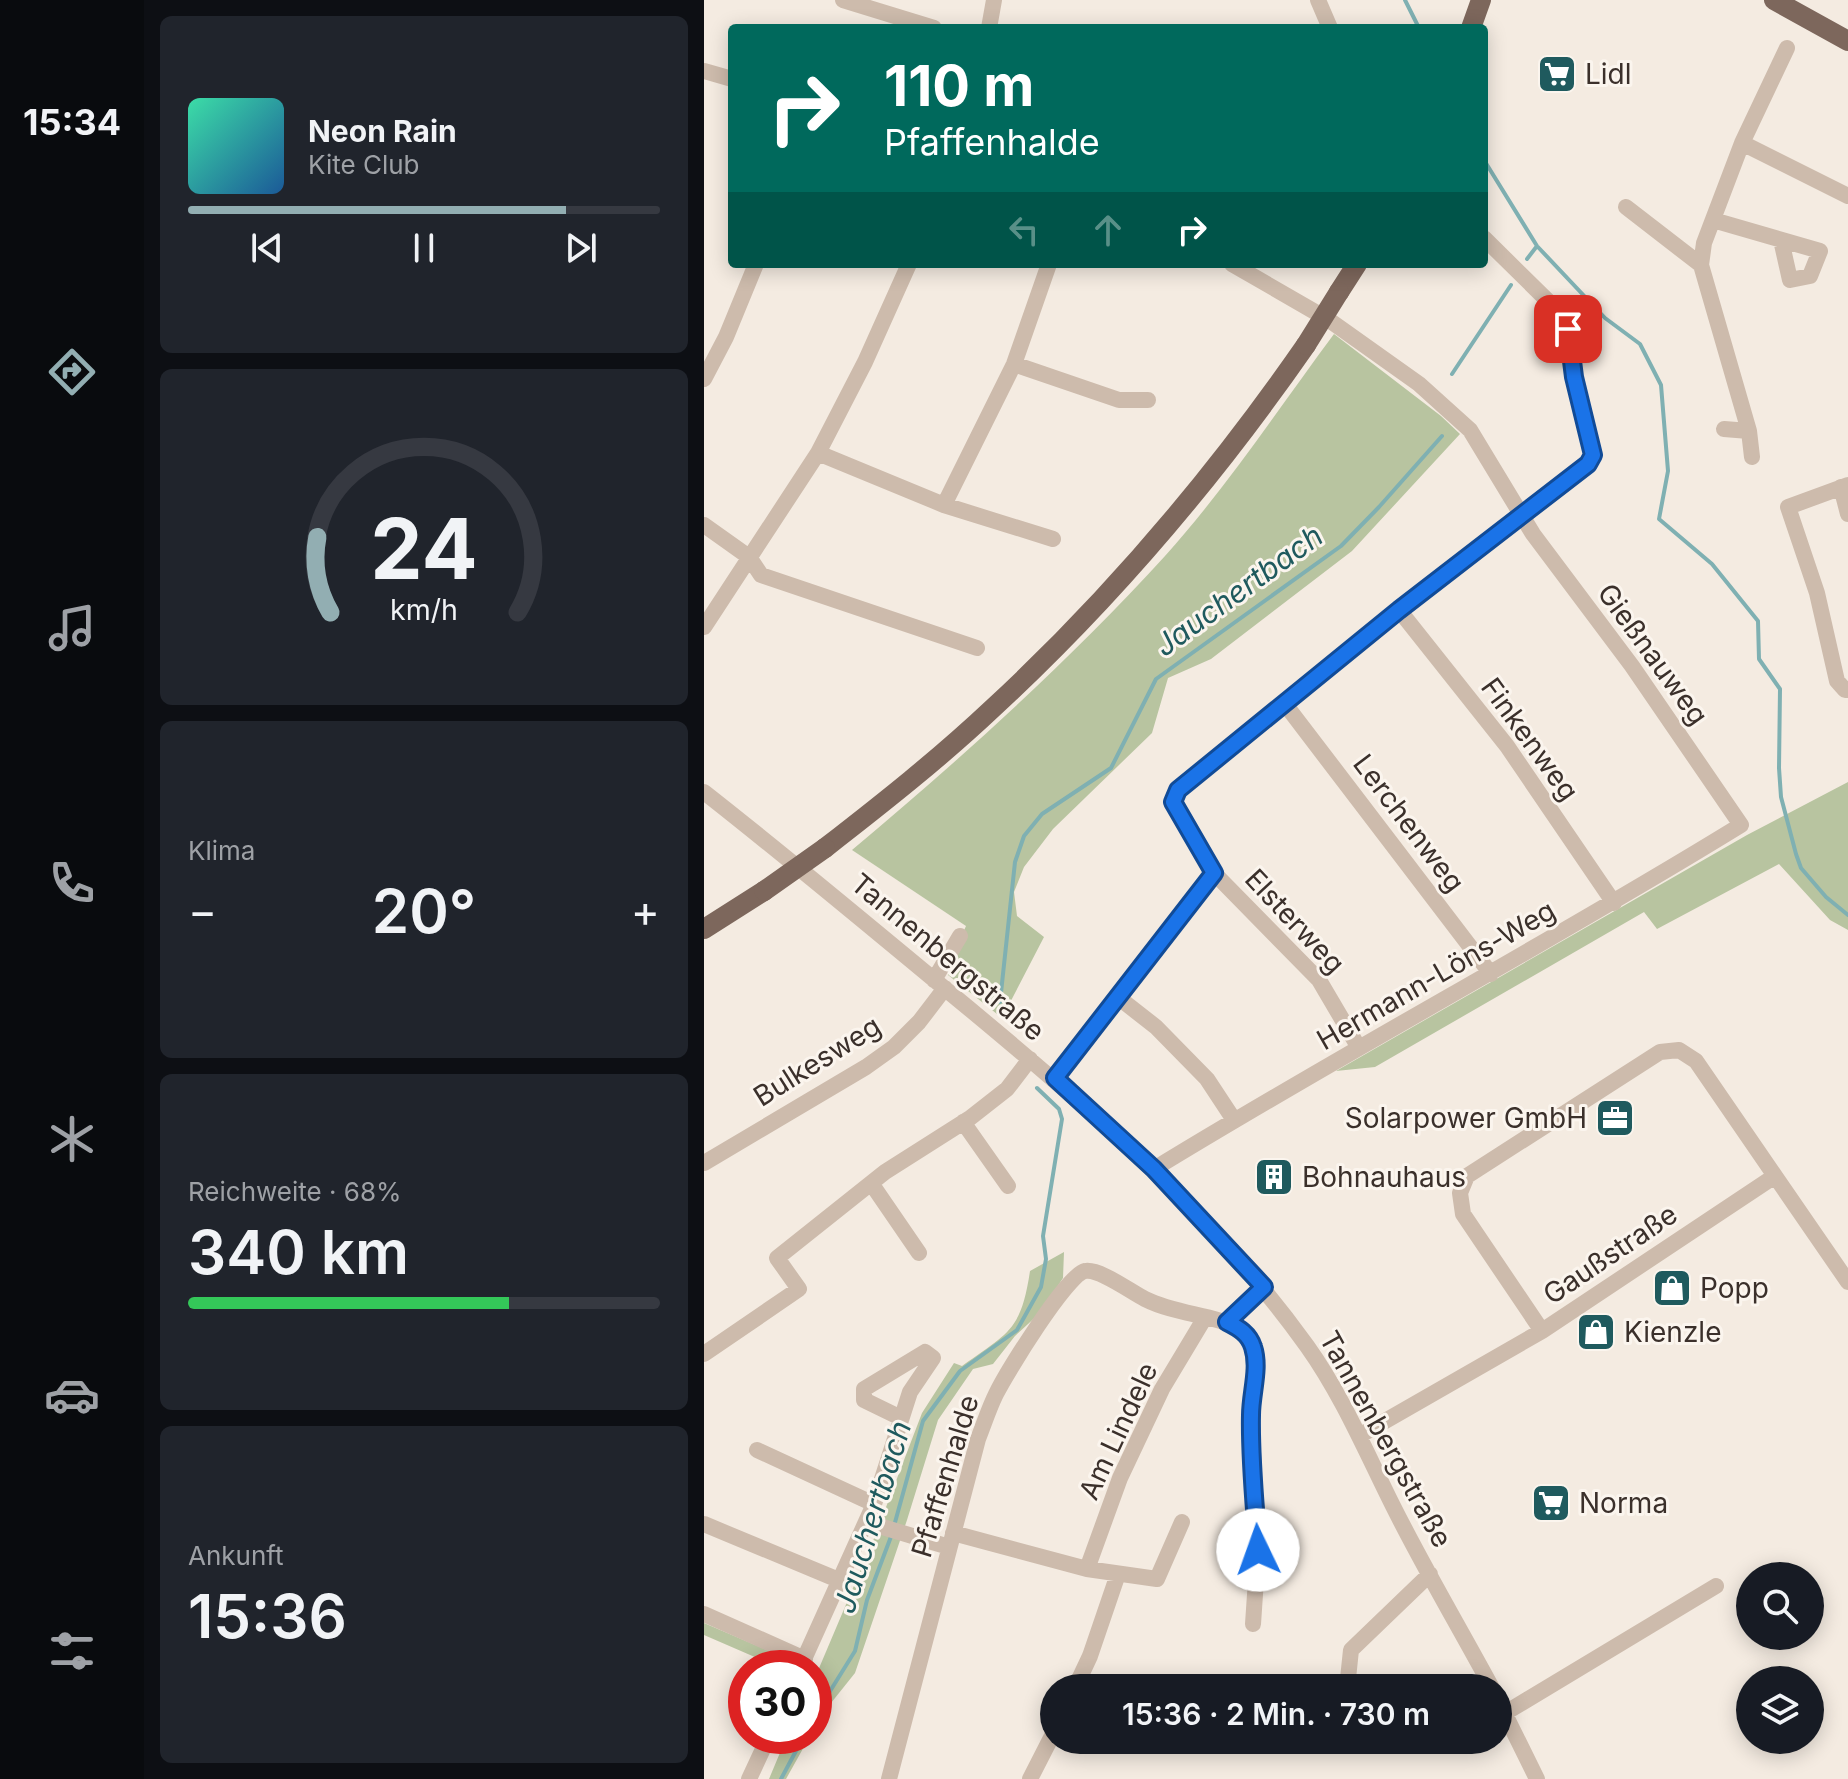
<!DOCTYPE html>
<html lang="de">
<head>
<meta charset="utf-8">
<style>
  body { margin:0; font-family:Inter,sans-serif; background:#20242c; color:#f1f3f6; height:100vh; display:flex; flex-direction:column; font-size:30px; white-space:nowrap }
  * { box-sizing:border-box; margin:0 }
  p { font-size:26px; color:#9ea1a6 }
  .icon { flex:none; width:44px; height:44px; fill:none; stroke:currentColor; stroke-width:2; stroke-linecap:round; stroke-linejoin:round }
  .map { position:relative; flex:1; overflow:hidden }
  .details { display:flex; flex-direction:column; gap:16px; padding:16px; background:#0d0f14; width:560px }
  .details>* { flex:none }
  .guide { position:absolute; left:24px; top:24px; width:760px; height:244px; border-radius:8px; box-shadow:0 4px 20px #0003; background:#00695c; color:#fff; overflow:hidden }
  .tools { position:absolute; left:1032px; top:1562px; display:grid; gap:16px }
  .tools a { display:grid; place-items:center; width:88px; height:88px; border-radius:50%; background:#171b24; box-shadow:0 4px 20px #0003; font-size:40px }
  .speed { position:absolute; left:24px; top:1650px; display:flex; gap:16px; font-size:40px; font-weight:700; text-align:center }
  .speed>* { display:grid; place-content:center; width:104px; height:104px; border-radius:50%; background:#171b24; box-shadow:0 4px 20px #0003; line-height:1 }
  .speed .limit { border:12px solid #d22; background:#fff; color:#111 }
  .pin { position:absolute; display:grid; place-items:center; width:68px; height:68px; color:#fff; margin:-34px; border-radius:16px; box-shadow:0 4px 12px #0006 }
  .me { position:absolute; width:88px; margin:-44px; rotate:357deg; stroke-linejoin:round; filter:drop-shadow(0 0 6px #0008) }
  .turn { display:flex; align-items:center; gap:28px; height:168px; padding:0 24px; font-size:36px }
  .turn .icon { width:104px; height:104px; stroke-width:2.5 }
  .turn b { display:block; font-size:56px; line-height:68px }
  .lanes { display:flex; align-items:center; height:76px; padding:0 24px; background:#0003; justify-content:center; gap:40px; direction:ltr }
  .lanes .off { opacity:.35 }
  .big { font-size:60px; font-weight:600; line-height:1.1 }
  .details .card { flex:1; display:flex; flex-direction:column; justify-content:center; gap:12px; min-width:0; padding:0 28px; border-radius:12px; background:#20242c }
  .details .dial { align-items:center; gap:0 }
  .dial svg { height:208px; overflow:visible; fill:none; stroke:#363941; stroke-width:7; stroke-linecap:round; text-anchor:middle }
  .dial text { fill:#f1f3f6; stroke:none }
  .song { display:flex; align-items:center; gap:24px }
  .cover { width:96px; height:96px; border-radius:12px; background:linear-gradient(135deg,hsl(160 70% 55%),hsl(210 70% 35%)) }
  .played { height:8px; border-radius:4px; background:linear-gradient(90deg,#92aeb2 80%,#363941 80%) }
  .keys { display:flex; justify-content:space-around; direction:ltr }
  .heat { display:flex; justify-content:space-between; align-items:center; font-size:44px; direction:ltr }
  .charge { height:12px; border-radius:6px; background:linear-gradient(90deg,#34c759 68%,#363941 0) }
  .trip { position:absolute; left:336px; top:1674px; width:472px; height:80px; border-radius:40px; background:#171b24; box-shadow:0 4px 20px #0003; font-weight:600; line-height:80px; text-align:center }
  main { display:flex; flex:1; min-height:0 }
  .tab-bar { display:flex; flex-direction:column; width:144px; justify-content:space-around; align-items:center; background:#090b0e; color:#9ea1a6 }
  .tab-bar .icon { width:56px; height:56px }
  .tab-bar .active { color:#92aeb2 }
  .tab-bar b { font-size:36px; color:#f1f3f6 }
  .map>svg:first-child { display:block }
  .green { fill:#b8c4a0 }
  .lines { fill:none; stroke-linecap:round; stroke-linejoin:round }
  .stream { stroke:#7fb0b2; stroke-width:4 }
  .minor { stroke:#cdbbac; stroke-width:16 }
  .major { stroke:#7d675c; stroke-width:20 }
  .major-bridge { stroke:#7d675c; stroke-width:20 }
  .route-casing { stroke:#114b97; stroke-width:20 }
  .route { stroke:#1a73e8; stroke-width:14 }
  .labels { text-anchor:middle; stroke-width:6; stroke-linejoin:round; paint-order:stroke }
  .poi-label { font-size:28px; fill:#3b302b; stroke:#fbf5ee; text-anchor:start }
  .street-label { font-size:28px; fill:#3b302b; stroke:#fbf5ee }
  .water-label { font-size:30px; font-style:italic; fill:#1f5a5e; stroke:#fbf5ee }
</style>
</head>
<body>
<main>
<nav class="tab-bar">
<b>15:34</b>
<svg class="icon active" aria-label="directions" viewBox="0 0 24 24"><path d="M12 3l9 9-9 9-9-9zM9 14v-3h6M13 9l2 2-2 2"/></svg>
<svg class="icon" aria-label="music" viewBox="0 0 24 24"><path d="M9 18V5l10-2v13"/><circle cx="6" cy="18" r="3"/><circle cx="16" cy="16" r="3"/></svg>
<svg class="icon" aria-label="phone" viewBox="0 0 24 24"><path d="M5 4h4l2 5-3 2q2 4 5 5l2-3 5 2v4C11 20 4 13 5 4z"/></svg>
<svg class="icon" aria-label="climate" viewBox="0 0 24 24"><path d="M12 3v18M4 7l16 10M4 17L20 7"/></svg>
<svg class="icon" aria-label="car" viewBox="0 0 24 24"><path d="M5 17H2v-5l4-1 3-4h7l3 4 3 1v5h-3M9 17h6M6 11h13"/><circle cx="7" cy="17" r="2"/><circle cx="17" cy="17" r="2"/></svg>
<svg class="icon" aria-label="filters" viewBox="0 0 24 24"><path d="M4 7h16M4 17h16"/><circle cx="9" cy="7" r="2"/><circle cx="15" cy="17" r="2"/></svg>
</nav>
<section class="details">
<div class="card">
<div class="song"><i class="cover"></i><div><b>Neon Rain</b><p>Kite Club</p></div></div>
<div class="played"></div>
<div class="keys"><svg class="icon" aria-label="previous" viewBox="0 0 24 24"><path d="M18 5L8 12l10 7zM5 5v14"/></svg><svg class="icon" aria-label="pause" viewBox="0 0 24 24"><path d="M8 5v14M16 5v14"/></svg><svg class="icon" aria-label="next" viewBox="0 0 24 24"><path d="M6 5l10 7-10 7zM19 5v14"/></svg></div>
</div>
<div class="card dial"><svg viewBox="0 0 100 80">
<path d="M14 69A42 42 0 1 1 86 69"/>
<path d="M14 69A42 42 0 0 1 9 40" stroke="#92aeb2"/>
<text x="50" y="56" font-size="32" font-weight="700">24</text>
<text x="50" y="72" font-size="11">km/h</text>
</svg></div>
<div class="card"><p>Klima</p>
<div class="heat"><a>−</a><b class="big">20°</b><a>+</a></div>
</div>
<div class="card"><p>Reichweite · 68%</p><b class="big">340 km</b><div class="charge"></div></div>
<div class="card"><p>Ankunft</p><b class="big">15:36</b></div>
</section>
<div class="map">
<svg width="1144" height="1779" viewBox="0 0 1144 1779">
  <rect width="100%" height="100%" fill="#f4ebe1"/>
  <path class="green" d="M630 334 737 416 756 434 648 551 507 659 464 678 448 733 349 829 320 867 310 892 313 916 340 937 298 1018 244 975V966L262 926 148 850C258 758 364 662 461 556 523 487 575 408 630 334Z
    M1144 782V930L1126 920 1075 864 953 929 940 912 671 1067 632 1071 1043 835Z
    M360 1252 359 1278 336 1313 311 1336 289 1364 269 1369 234 1420 203 1520 151 1673 119 1713 110 1728V1680L171 1536 218 1413 250 1363 258 1366C305 1332 317 1331 326 1271Z
    M0 1623 65 1651 60 1661 0 1635Z
    M83 1736H106L82 1779H65Z"/>
  <g class="lines">
    <path class="stream" d="M701 0 715 28
      M780 160 833 246 901 318 936 344 957 385 964 471 955 519 1008 564 1054 621 1055 659 1076 689 1075 768 1077 797 1092 854 1097 868 1122 897 1144 915
      M823 259 833 246
      M748 374 807 285
      M296 1002 311 862 320 836 338 814 407 768 452 679 637 546 675 507 738 436
      M190 1526 219 1421 256 1371 313 1330 337 1287 342 1259 339 1236 358 1119 355 1109 333 1088
      M110 1717 151 1651 163 1600 188 1534
      M77 1779 100 1736"/>
    <path class="minor" d="M139 0 230 28
      M614 0 626 28
      M285 28 290 0
      M0 71 28 79
      M1038 143 1144 196
      M922 207 997 265
      M1009 220 1116 251 1106 276 1086 280 1077 240
      M310 364 415 400H444
      M0 379 22 337 52 264
      M1020 429 1045 431
      M114 453 240 505 349 539
      M1048 457 1045 431 997 265 1000 243 1038 143 1083 48
      M1144 485 1084 507 1113 593 1133 681 1141 690H1144
      M1137 487 1144 514
      M240 505 310 364 345 264
      M0 525 45 557 57 575 273 648
      M695 610 803 746 910 903
      M0 627 114 453 161 362 205 264
      M581 704 787 974
      M0 792C83 857 164 925 245 992 375 1099 504 1208 603 1346 638 1395 662 1452 689 1506 720 1568 755 1627 788 1688
      M510 873 615 980 655 1048
      M230 980 256 936
      M415 998 452 1027 503 1079 530 1120
      M351 1078 510 873 469 802 474 790C578 706 681 621 786 538 812 517 874 481 889 455L870 377 864 329 847 304 780 238
      M259 1122 304 1186
      M0 1163 162 1067 190 1047 215 1022 241 988
      M450 1169C644 1050 844 944 1037 825L928 666 829 534 766 430 715 384 625 320 528 264
      M167 1183 215 1253
      M523 1322 560 1287
      M838 1331 759 1214 756 1193 763 1176 956 1052 975 1050 992 1061 1071 1176
      M0 1354 95 1289 73 1258 181 1172 266 1118 303 1089 326 1059
      M655 1436 838 1331 1071 1176 1144 1282
      M53 1450 170 1504
      M162 1522 245 1547
      M0 1524 137 1581
      M249 1533 383 1569 453 1579 478 1522
      M383 1569 416 1478 458 1389 500 1319
      M0 1614 101 1659
      M96 1668 170 1504 206 1392 229 1358 221 1352 160 1389V1400L197 1418
      M371 1688 386 1656 414 1574
      M643 1688 647 1650 726 1574
      M794 1700 833 1779
      M801 1713 1012 1586
      M45 1779 65 1736
      M185 1779 274 1439C280 1424 285 1408 292 1394 302 1374 363 1274 381 1271 395 1268 427 1292 441 1299 471 1314 505 1314 534 1327L544 1336 550 1349V1384L547 1413 554 1550 549 1624
      M326 1779 350 1732"/>
    <path class="major" d="M1070 0 1144 41
      M767 28 777 0
      M635 292 653 264
      M121 848C179 803 236 758 289 708 407 599 511 476 602 345
      M0 929 60 891"/>
    <path class="major-bridge" d="M602 345 635 292
      M60 891 121 848"/>
  </g>
  <g class="lines">
    <g class="route-casing">
      <path id="route" d="M554 1550C551 1505 546 1460 547 1415 547 1393 556 1368 549 1347 545 1334 535 1328 523 1322L560 1287 450 1169 351 1078 510 873 469 802 474 790 695 610 884 464 889 455 870 377 864 329"/>
    </g>
    <use href="#route" class="route"/>
  </g>
  <defs>
    <g id="supermarket-square" transform="scale(2)"><rect x="-9" y="-9" width="18" height="18" rx="4" fill="#1f5a5e" stroke="#fbf5ee"/><path d="M-6-5.5h2.5l.6 2H6L4.5 2H-2.5L-4.4-4H-6ZM-1.5 3.2a1.3 1.3 0 1 0 .1 0ZM3 3.2a1.3 1.3 0 1 0 .1 0Z" fill="#fff"/></g>
    <g id="office-square" transform="scale(2)"><rect x="-9" y="-9" width="18" height="18" rx="4" fill="#1f5a5e" stroke="#fbf5ee"/><path d="M-6-3h4V-5.5h4V-3h4V5H-6ZM-1-4.5V-3h2v-1.5ZM-6 0V1H6V0Z" fill="#fff"/></g>
    <g id="building-square" transform="scale(2)"><rect x="-9" y="-9" width="18" height="18" rx="4" fill="#1f5a5e" stroke="#fbf5ee"/><path d="M-4-6H4V6H1V3H-1V6H-4ZM-2.5-4.3h1.7v1.8h-1.7ZM.8-4.3h1.7v1.8H.8ZM-2.5-1h1.7V.8h-1.7ZM.8-1h1.7V.8H.8Z" fill="#fff"/></g>
    <g id="shop-square" transform="scale(2)"><rect x="-9" y="-9" width="18" height="18" rx="4" fill="#1f5a5e" stroke="#fbf5ee"/><path d="M-5-2.5h2.3a2.7 3.5 0 0 1 5.4 0H5L5.5 6h-11ZM-1.5-2.5h3a1.5 2.3 0 0 0-3 0Z" fill="#fff"/></g>
  </defs>
  <g fill-rule="evenodd">
    <use href="#supermarket-square" x="853" y="74"/>
    <use href="#office-square" x="911" y="1118"/>
    <use href="#building-square" x="570" y="1177"/>
    <use href="#shop-square" x="968" y="1288"/>
    <use href="#shop-square" x="892" y="1332"/>
    <use href="#supermarket-square" x="847" y="1503"/>
  </g>
  <g class="labels">
    <g class="poi-label">
      <text x="881" y="84">Lidl</text>
      <text x="883" y="1128" text-anchor="end">Solarpower GmbH</text>
      <text x="598" y="1187">Bohnauhaus</text>
      <text x="996" y="1298">Popp</text>
      <text x="920" y="1342">Kienzle</text>
      <text x="875" y="1513">Norma</text>
    </g>
    <g class="street-label">
      <text transform="translate(949 654) rotate(54)" y="10">Gießnauweg</text>
      <text transform="translate(826 739) rotate(54)" y="10">Finkenweg</text>
      <text transform="translate(705 823) rotate(53)" y="10">Lerchenweg</text>
      <text transform="translate(591 921) rotate(47)" y="10">Elsterweg</text>
      <text transform="translate(244 957) rotate(40)" y="10">Tannenbergstraße</text>
      <text transform="translate(732 975) rotate(-30)" y="10">Hermann-Löns-Weg</text>
      <text transform="translate(113 1061) rotate(-32)" y="10">Bulkesweg</text>
      <text transform="translate(906 1254) rotate(-34)" y="10">Gaußstraße</text>
      <text transform="translate(414 1431) rotate(-65)" y="10">Am Lindele</text>
      <text transform="translate(682 1439) rotate(61)" y="10">Tannenbergstraße</text>
      <text transform="translate(241 1476) rotate(-73)" y="10">Pfaffenhalde</text>
    </g>
    <g class="water-label">
      <text transform="translate(535 591) rotate(-36)" y="10">Jauchertbach</text>
      <text transform="translate(169 1517) rotate(-73)" y="10">Jauchertbach</text>
    </g>
  </g>
</svg>
<div class="tools">
<a><svg class="icon" aria-label="search" viewBox="0 0 24 24"><circle cx="10" cy="10" r="6"/><path d="M15 15l6 6"/></svg></a>
<a><svg class="icon" aria-label="layers" viewBox="0 0 24 24"><path d="M12 4l9 5-9 5-9-5zM3 14l9 5 9-5"/></svg></a>
</div>
<div class="speed"><div class="limit">30</div></div>
<div class="pin" style="left:864px;top:329px;background:#d93025"><svg class="icon" aria-label="arrive" viewBox="0 0 24 24"><path d="M6 21V4h12l-3 4 3 4H6"/></svg></div>
<svg class="me" style="left:554px;top:1550px" viewBox="-20 -20 40 40"><circle r="19" fill="#fff"/><path d="M0-13L10 11 0 6-10 11z" fill="#1a73e8"/></svg>
<div class="trip">15:36 · 2 Min. · 730 m</div>
<div class="guide">
<div class="turn"><svg class="icon" aria-label="right" viewBox="0 0 24 24"><path d="M7 20v-9h11M14 6l5 5-5 5"/></svg><div><b>110 m</b>Pfaffenhalde</div></div>
<div class="lanes"><svg class="icon off" aria-label="left" viewBox="0 0 24 24"><path d="M17 20v-9H6M10 6l-5 5 5 5"/></svg><svg class="icon off" aria-label="ahead" viewBox="0 0 24 24"><path d="M12 20V5M6 11l6-6 6 6"/></svg><svg class="icon" aria-label="right" viewBox="0 0 24 24"><path d="M7 20v-9h11M14 6l5 5-5 5"/></svg></div>
</div>
</div>
</main>
</body>
</html>
